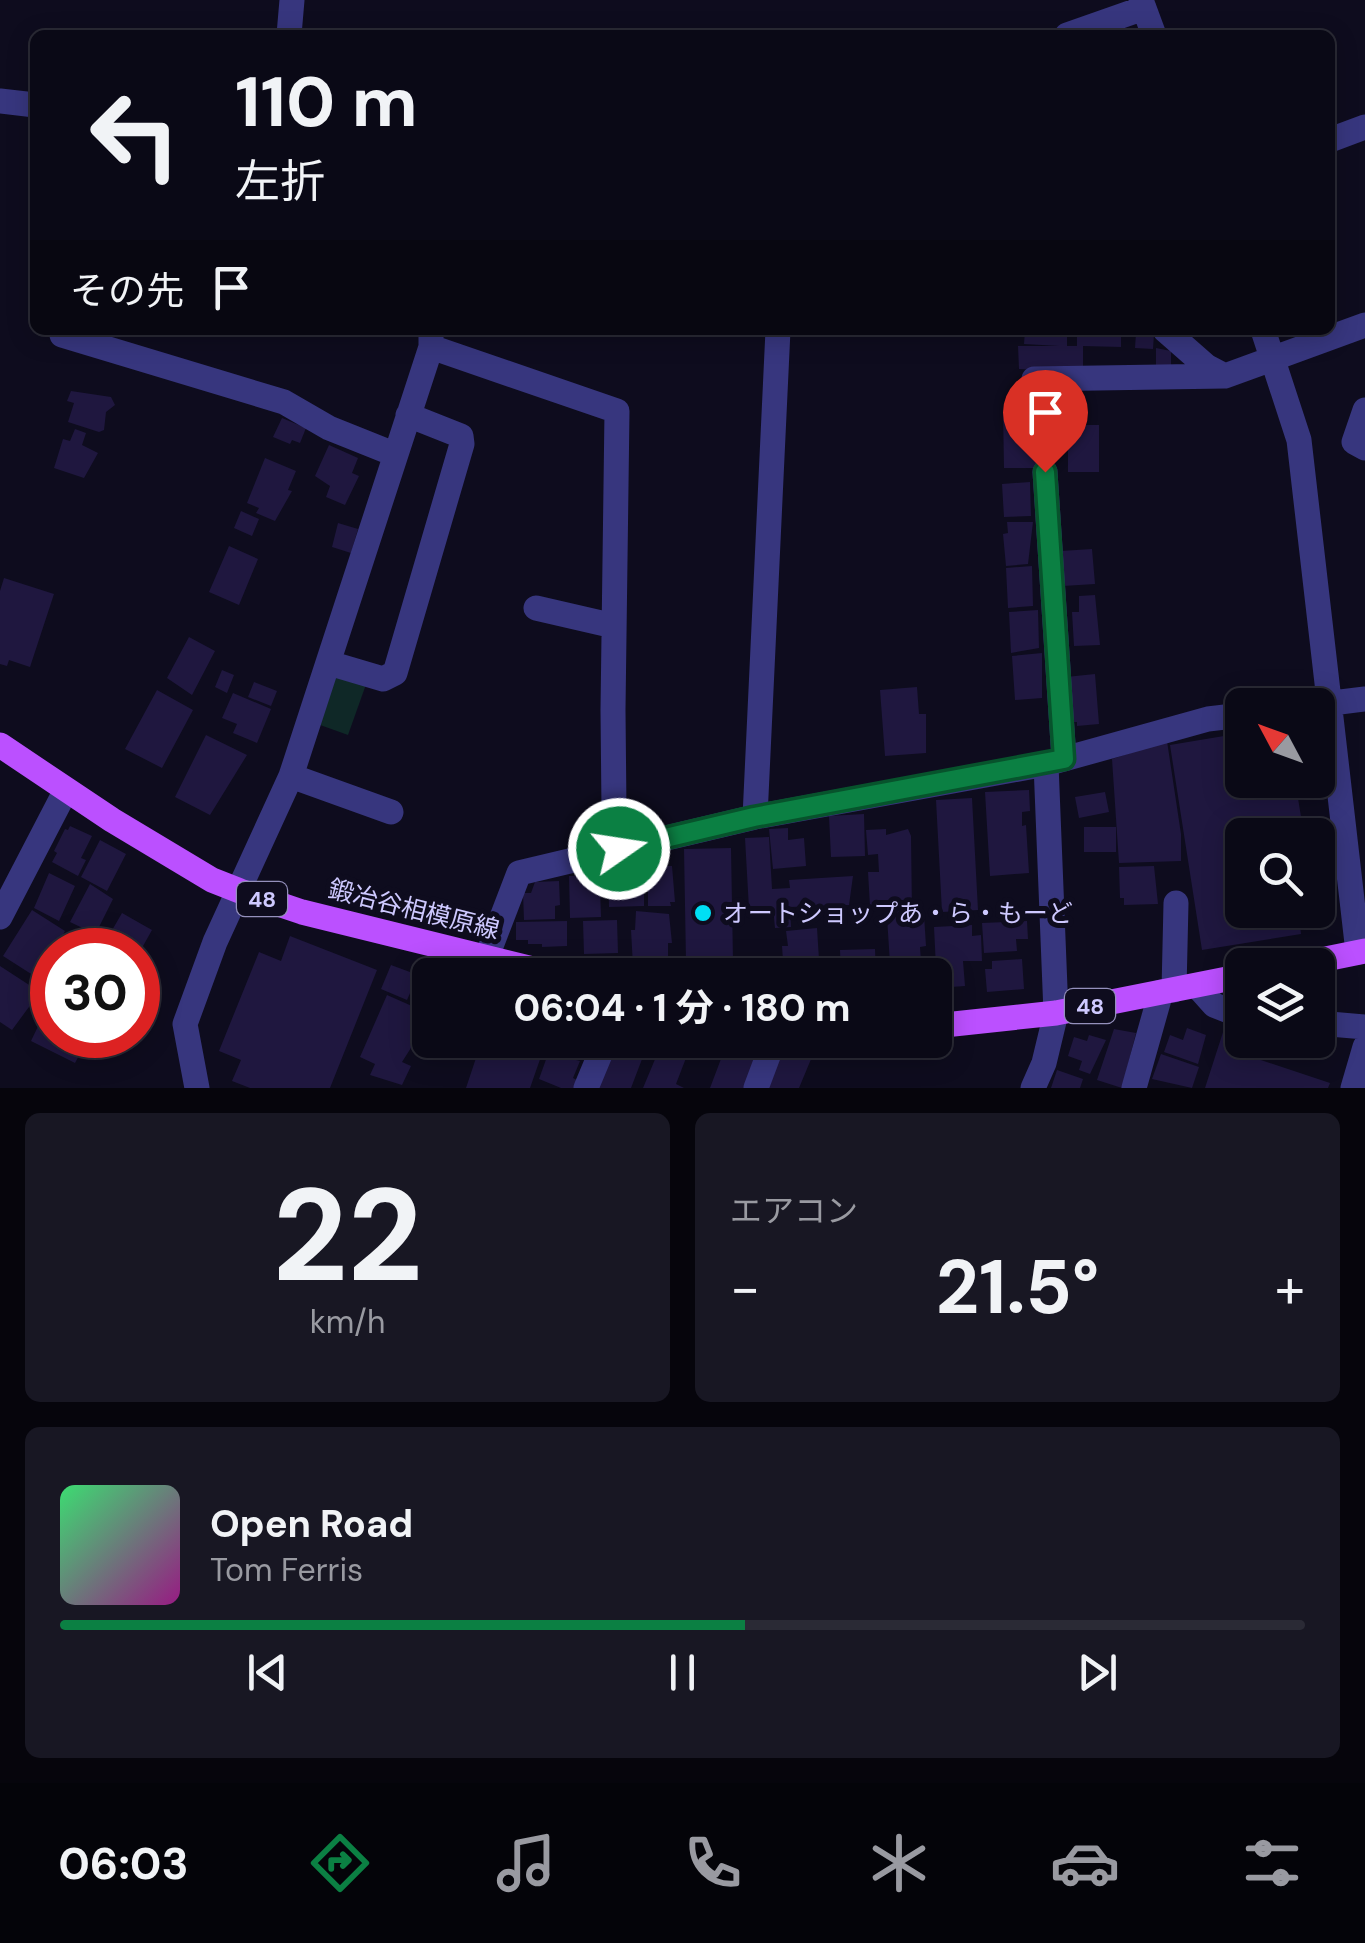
<!DOCTYPE html>
<html lang="ja">
<head>
<meta charset="utf-8">
<style>
  body { margin:0; font-family:"DM Sans","Noto Sans JP",sans-serif; background:#181723; color:#f1f3f6; height:100vh; display:flex; flex-direction:column; font-size:38px; white-space:nowrap }
  * { box-sizing:border-box; margin:0 }
  p { font-size:32px; color:#999aa1 }
  .icon { flex:none; width:55px; height:55px; fill:none; stroke:currentColor; stroke-width:2; stroke-linecap:round; stroke-linejoin:round }
  .map { position:relative; height:1088px; overflow:hidden }
  .panel { display:flex; flex-direction:column; gap:25px; padding:25px; background:#06050c; flex:1 }
  .panel>* { flex:none }
  .top-card { position:absolute; left:30px; top:30px; width:1305px; height:305px; border-radius:15px; box-shadow:0 5px 25px #0003,0 0 0 2px #2a2a35; background:#0a0916; color:#f1f3f6; overflow:hidden }
  .needle { width:65px; rotate:311deg }
  .buttons { position:absolute; left:1225px; top:688px; display:grid; gap:20px }
  .buttons a { display:grid; place-items:center; width:110px; height:110px; border-radius:15px; background:#0a0916; box-shadow:0 5px 25px #0003,0 0 0 2px #2a2a35; font-size:50px }
  .speed { position:absolute; left:30px; top:928px; display:flex; gap:20px; font-size:50px; font-weight:700; text-align:center }
  .speed>* { display:grid; place-content:center; width:130px; height:130px; border-radius:50%; background:#0a0916; box-shadow:0 5px 25px #0003,0 0 0 2px #2a2a35; line-height:1 }
  .speed .limit { border:15px solid #d22; background:#fff; color:#111 }
  .pin { position:absolute; display:grid; place-items:center; width:85px; height:85px; color:#fff; margin:-102px -42px; border-radius:50% 50% 50% 0; rotate:-45deg; box-shadow:0 0 10px #0007 }
  .pin .icon { rotate:45deg }
  .me { position:absolute; width:110px; margin:-55px; rotate:77deg; stroke-linejoin:round; filter:drop-shadow(0 0 8px #0008) }
  .turn { display:flex; align-items:center; gap:35px; height:210px; padding:0 40px; font-size:45px }
  .turn .icon { width:130px; height:130px; stroke-width:2.5 }
  .turn b { display:block; font-size:70px; line-height:85px }
  .then { display:flex; align-items:center; height:95px; padding:0 40px; background:#0003; gap:20px; font-size:38px }
  .big { font-size:75px; font-weight:700; line-height:1.1 }
  .panel .tile { flex:1; display:flex; flex-direction:column; justify-content:center; gap:15px; min-width:0; padding:0 35px; border-radius:15px; background:#181723 }
  .panel .dial { align-items:center; gap:0 }
  .dial b { font-size:130px; line-height:1 }
  .song { display:flex; align-items:center; gap:30px }
  .cover { width:120px; height:120px; border-radius:15px; background:linear-gradient(135deg,hsl(140 70% 55%),hsl(310 70% 35%)) }
  .played { height:10px; border-radius:5px; background:linear-gradient(90deg,#0b8043 55%,#2a2a35 55%) }
  .keys { display:flex; justify-content:space-around; direction:ltr }
  .heat { display:flex; justify-content:space-between; align-items:center; font-size:55px; direction:ltr }
  .panel .tiles { flex:1; display:grid; gap:25px; grid-template-columns:1fr 1fr }
  .tile:last-child { grid-column:span 2 }
  .trip { position:absolute; left:412px; top:958px; width:540px; height:100px; border-radius:15px; background:#0a0916; box-shadow:0 5px 25px #0003,0 0 0 2px #2a2a35; font-weight:700; line-height:100px; text-align:center }
  .tabs { display:flex; height:160px; justify-content:space-around; align-items:center; background:#040409; color:#999aa1 }
  .tabs .icon { width:70px; height:70px }
  .tabs .current { color:#0b8043 }
  .tabs b { font-size:45px; color:#f1f3f6 }
  .map>svg:first-child { display:block }
  .green { fill:#0f2827 }
  .building { fill:#1f173f }
  .lines { fill:none; stroke-linecap:round; stroke-linejoin:round }
  .minor { stroke:#37367e; stroke-width:25 }
  .major { stroke:#bb50ff; stroke-width:25 }
  .route-casing { stroke:#07532c; stroke-width:25 }
  .route { stroke:#0b8043; stroke-width:18 }
  .poi-dot { fill:#00dff4; stroke:#0e0c1e; stroke-width:4 }
  .labels { text-anchor:middle; stroke-width:10; stroke-linejoin:round; paint-order:stroke }
  .shield { fill:#0e0c1e; stroke:#9490bc; stroke-width:2.5 }
  .shield-label { font-size:22px; font-weight:bold; fill:#cec9ff }
  .street-label { font-size:25px; fill:#cec9ff; stroke:#0e0c1e }
  .poi-label { font-size:25px; fill:#cec9ff; stroke:#0e0c1e; text-anchor:start }
</style>
</head>
<body>
<div class="map">
<svg width="1365" height="1088" viewBox="0 0 1365 1088">
  <rect width="100%" height="100%" fill="#0e0c1e"/>
  <path class="green" d="M329 663 369 676 348 735 309 721Z"/>
  <path class="building" d="M1025 330H1067V346H1077V330H1121V347L1083 346V372L1019 369 1018 346H1059L1024 344Z
    M1136 333 1154 334 1153 349 1135 348Z
    M1156 348 1171 351V369H1156Z
    M71 391 111 397 115 405 106 412 104 430 99 432 68 422 74 403 67 401Z
    M1003 410H1040V424H1046V438H1041V468H1004Z
    M282 418 306 428 300 443 292 440 290 444 273 437Z
    M1068 425H1099V472H1068Z
    M75 429 86 433 82 445 98 453 84 478 54 468 63 439 70 441Z
    M329 445 358 458 352 473 359 476 345 505 326 497 330 486 315 476Z
    M265 458 296 471 288 490 292 491 275 521 256 513 259 508 247 503Z
    M1030 482 1031 516 1004 517 1002 484Z
    M241 511 259 519 252 536 234 528Z
    M1007 522H1033L1028 564 1006 566 1003 534 1008 533Z
    M338 523 358 529 351 553 332 547Z
    M229 546 258 559 239 605 209 592Z
    M1092 549 1095 584 1063 586 1061 551Z
    M1032 566 1033 606 1008 608 1006 568Z
    M4 578 54 594 30 667 9 660 7 666 0 664V591Z
    M1095 595 1100 645 1074 646 1072 612H1079V596Z
    M1038 610 1039 648 1011 653 1009 612Z
    M189 637 215 651 192 695 167 678Z
    M1042 653V698L1015 700 1012 656Z
    M222 670 234 675 227 693 215 687Z
    M1095 674 1099 724 1077 726V722H1070L1066 677Z
    M254 682 277 691 271 706 248 697Z
    M917 687 919 714H926V753L885 756 880 690Z
    M157 690 193 710 162 768 125 749Z
    M233 693 271 709 257 743 233 733 237 724 222 718Z
    M1242 733V780H1295L1304 835H1242V910H1316L1317 914 1299 917 1301 934 1202 950 1170 745Z
    M206 735 247 755 210 815 175 797Z
    M1167 741 1181 834V861L1119 863 1112 759Z
    M1029 790 1030 811 1022 812V826L1026 825 1029 873 990 876 985 792Z
    M1105 792 1109 812 1079 818 1075 797Z
    M972 798 978 910 942 912 936 800Z
    M864 814 865 856 831 857 829 816Z
    M70 826 92 836 81 858 86 860 78 876 52 862 57 853 54 851 65 829 68 830Z
    M1084 827H1116V852H1084Z
    M788 828V840L804 838 806 866 773 869 769 829Z
    M886 829V835L908 829 911 836 912 913 884 915V905L870 906 868 872H879L878 854 868 855 866 830Z
    M769 837 772 889 790 888 789 880 853 876 849 905 790 907 791 927 775 928 773 907 749 909 745 838Z
    M100 840 126 854 107 891 81 877Z
    M731 848 733 961 686 962 684 849Z
    M648 866H672L675 902H670L671 906H648Z
    M1154 866 1158 904 1124 905V898H1120L1119 867Z
    M608 867H625V876L644 879V906L609 907Z
    M49 873 75 886 59 921 34 908Z
    M569 876H588V888L600 887 601 917 570 918Z
    M559 881 560 905 555 906V919L524 920 523 893H531L535 882Z
    M90 884 113 899 97 931 91 932 70 922Z
    M32 910 65 931 39 979 3 956Z
    M636 911 669 914 672 943H668V957L657 956V967L633 966 631 930H635Z
    M122 913 152 930 138 955V950L103 946Z
    M924 915 926 946 920 947 921 962 890 964 887 917Z
    M617 920 618 953 584 954 583 921Z
    M567 921V946L542 947V944H528V940H516V922Z
    M1027 921 1028 939H1016L1017 951 984 953 982 923Z
    M972 925V936L981 935 982 961H963L965 986 937 988 934 927Z
    M817 928 820 975H784L782 946H788L786 931Z
    M290 936 377 970 330 1088H250L232 1081 241 1060 219 1051 259 952 281 961Z
    M875 949 876 975H841L840 950Z
    M1022 959 1024 989 987 992 985 969H992V961Z
    M391 965 418 975 407 1000 381 989Z
    M0 966 40 992 12 1030 0 1022Z
    M387 995 421 1010 414 1025 423 1029 402 1062 411 1066 402 1085 370 1075 375 1064 360 1057Z
    M52 997V1035H90L75 1063 31 1041Z
    M1187 1028 1206 1035 1198 1064 1164 1052 1170 1035 1183 1040Z
    M1114 1029 1136 1033 1122 1088 1097 1080Z
    M1224 1029 1239 1034 1234 1051 1330 1083 1328 1088H1205Z
    M1089 1035 1106 1040 1090 1074 1079 1070 1082 1061 1068 1056 1074 1037 1087 1041Z
    M482 1040H531L545 1045 530 1088H466Z
    M553 1040H589L586 1047 591 1049 587 1059 578 1055 576 1060 580 1061 573 1078 579 1081 576 1088H561L539 1079Z
    M614 1040H632L647 1046 631 1088H595Z
    M727 1043 758 1055 745 1088H710Z
    M661 1045 686 1058 676 1084 684 1088H643Z
    M782 1050 814 1052 799 1088H766Z
    M1161 1054 1199 1067 1192 1088 1152 1079Z
    M1057 1070 1083 1079 1080 1088H1051Z"/>
  <g class="lines">
    <path class="minor" d="M1141 0 1154 35
      M289 35 292 0
      M1067 35 1144 8
      M0 101 35 105
      M1330 140 1365 127
      M1165 330 1206 366 1225 376
      M1263 330 1299 440 1358 952
      M62 335 284 402 329 428 394 454
      M431 347 617 411 613 710 614 810 619 849
      M1034 379 1225 376 1365 325
      M1365 410 1354 442 1365 448
      M1045 472 1064 759
      M536 608 614 626
      M329 663 383 679 395 673 462 444 461 436 408 415
      M1316 705 1365 699
      M291 776 391 812
      M755 817 778 330
      M0 917 66 790
      M486 959 519 873 755 817 1046 764 1208 719 1242 715
      M1197 986 1214 1005 1242 1016
      M1174 990 1176 903
      M1318 1023 1365 1027
      M197 1088 185 1024 215 942 291 776 431 347V330
      M586 1088 606 1040
      M756 1088 774 1040
      M1033 1088 1044 1063 1056 1013 1046 764
      M1134 1088 1161 992
      M1353 1088 1365 1047"/>
    <path class="major" d="M0 745 112 820 212 880 240 891 302 912 557 975
      M1296 965 1365 951
      M935 1026 1056 1013 1242 976"/>
  </g>
  <g class="lines">
    <g class="route-casing">
      <path id="route" d="M619 849 754 817 1064 759 1045 472"/>
    </g>
    <use href="#route" class="route"/>
  </g>
  <circle class="poi-dot" cx="703" cy="913" r="10"/>
  <g class="labels">
    <g class="shield">
      <rect x="237" y="882" width="50" height="34" rx="8"/>
      <rect x="1065" y="989" width="50" height="34" rx="8"/>
    </g>
    <g class="shield-label">
      <text x="262" y="907">48</text>
      <text x="1090" y="1014">48</text>
    </g>
    <g class="street-label">
      <text transform="translate(414 909) rotate(14)" y="9">鍛冶谷相模原線</text>
    </g>
    <g class="poi-label">
      <text x="723" y="922">オートショップあ・ら・もーど</text>
    </g>
  </g>
</svg>
<div class="buttons">
<a><svg class="needle" viewBox="-14 -14 28 28"><path d="M0-13l5 13h-10z" fill="#e53935"/><path d="M0 13l5-13h-10z" fill="#999aa1"/></svg></a>
<a><svg class="icon" aria-label="search" viewBox="0 0 24 24"><circle cx="10" cy="10" r="6"/><path d="M15 15l6 6"/></svg></a>
<a><svg class="icon" aria-label="layers" viewBox="0 0 24 24"><path d="M12 4l9 5-9 5-9-5zM3 14l9 5 9-5"/></svg></a>
</div>
<div class="speed"><div class="limit">30</div></div>
<div class="pin" style="left:1045px;top:472px;background:#d93025"><svg class="icon" aria-label="arrive" viewBox="0 0 24 24"><path d="M6 21V4h12l-3 4 3 4H6"/></svg></div>
<svg class="me" style="left:619px;top:849px" viewBox="-20 -20 40 40"><circle r="17" fill="#0b8043" stroke="#fff" stroke-width="3"/><path d="M0-11L8 9 0 5-8 9z" fill="#fff"/></svg>
<div class="trip">06:04 · 1 分 · 180 m</div>
<div class="top-card">
<div class="turn"><svg class="icon" aria-label="left" viewBox="0 0 24 24"><path d="M17 20v-9H6M10 6l-5 5 5 5"/></svg><div><b>110 m</b>左折</div></div>
<div class="then">その先<svg class="icon" aria-label="arrive" viewBox="0 0 24 24"><path d="M6 21V4h12l-3 4 3 4H6"/></svg></div>
</div>
</div>
<section class="panel">
<div class="tiles">
<div class="tile dial"><b>22</b><p>km/h</p></div>
<div class="tile"><p>エアコン</p>
<div class="heat"><a>−</a><b class="big">21.5°</b><a>+</a></div>
</div>
<div class="tile">
<div class="song"><i class="cover"></i><div><b>Open Road</b><p>Tom Ferris</p></div></div>
<div class="played"></div>
<div class="keys"><svg class="icon" aria-label="previous" viewBox="0 0 24 24"><path d="M18 5L8 12l10 7zM5 5v14"/></svg><svg class="icon" aria-label="pause" viewBox="0 0 24 24"><path d="M8 5v14M16 5v14"/></svg><svg class="icon" aria-label="next" viewBox="0 0 24 24"><path d="M6 5l10 7-10 7zM19 5v14"/></svg></div>
</div>
</div>
</section>
<nav class="tabs">
<b>06:03</b>
<svg class="icon current" aria-label="directions" viewBox="0 0 24 24"><path d="M12 3l9 9-9 9-9-9zM9 14v-3h6M13 9l2 2-2 2"/></svg>
<svg class="icon" aria-label="music" viewBox="0 0 24 24"><path d="M9 18V5l10-2v13"/><circle cx="6" cy="18" r="3"/><circle cx="16" cy="16" r="3"/></svg>
<svg class="icon" aria-label="phone" viewBox="0 0 24 24"><path d="M5 4h4l2 5-3 2q2 4 5 5l2-3 5 2v4C11 20 4 13 5 4z"/></svg>
<svg class="icon" aria-label="climate" viewBox="0 0 24 24"><path d="M12 3v18M4 7l16 10M4 17L20 7"/></svg>
<svg class="icon" aria-label="car" viewBox="0 0 24 24"><path d="M5 17H2v-5l4-1 3-4h7l3 4 3 1v5h-3M9 17h6M6 11h13"/><circle cx="7" cy="17" r="2"/><circle cx="17" cy="17" r="2"/></svg>
<svg class="icon" aria-label="filters" viewBox="0 0 24 24"><path d="M4 7h16M4 17h16"/><circle cx="9" cy="7" r="2"/><circle cx="15" cy="17" r="2"/></svg>
</nav>
</body>
</html>
